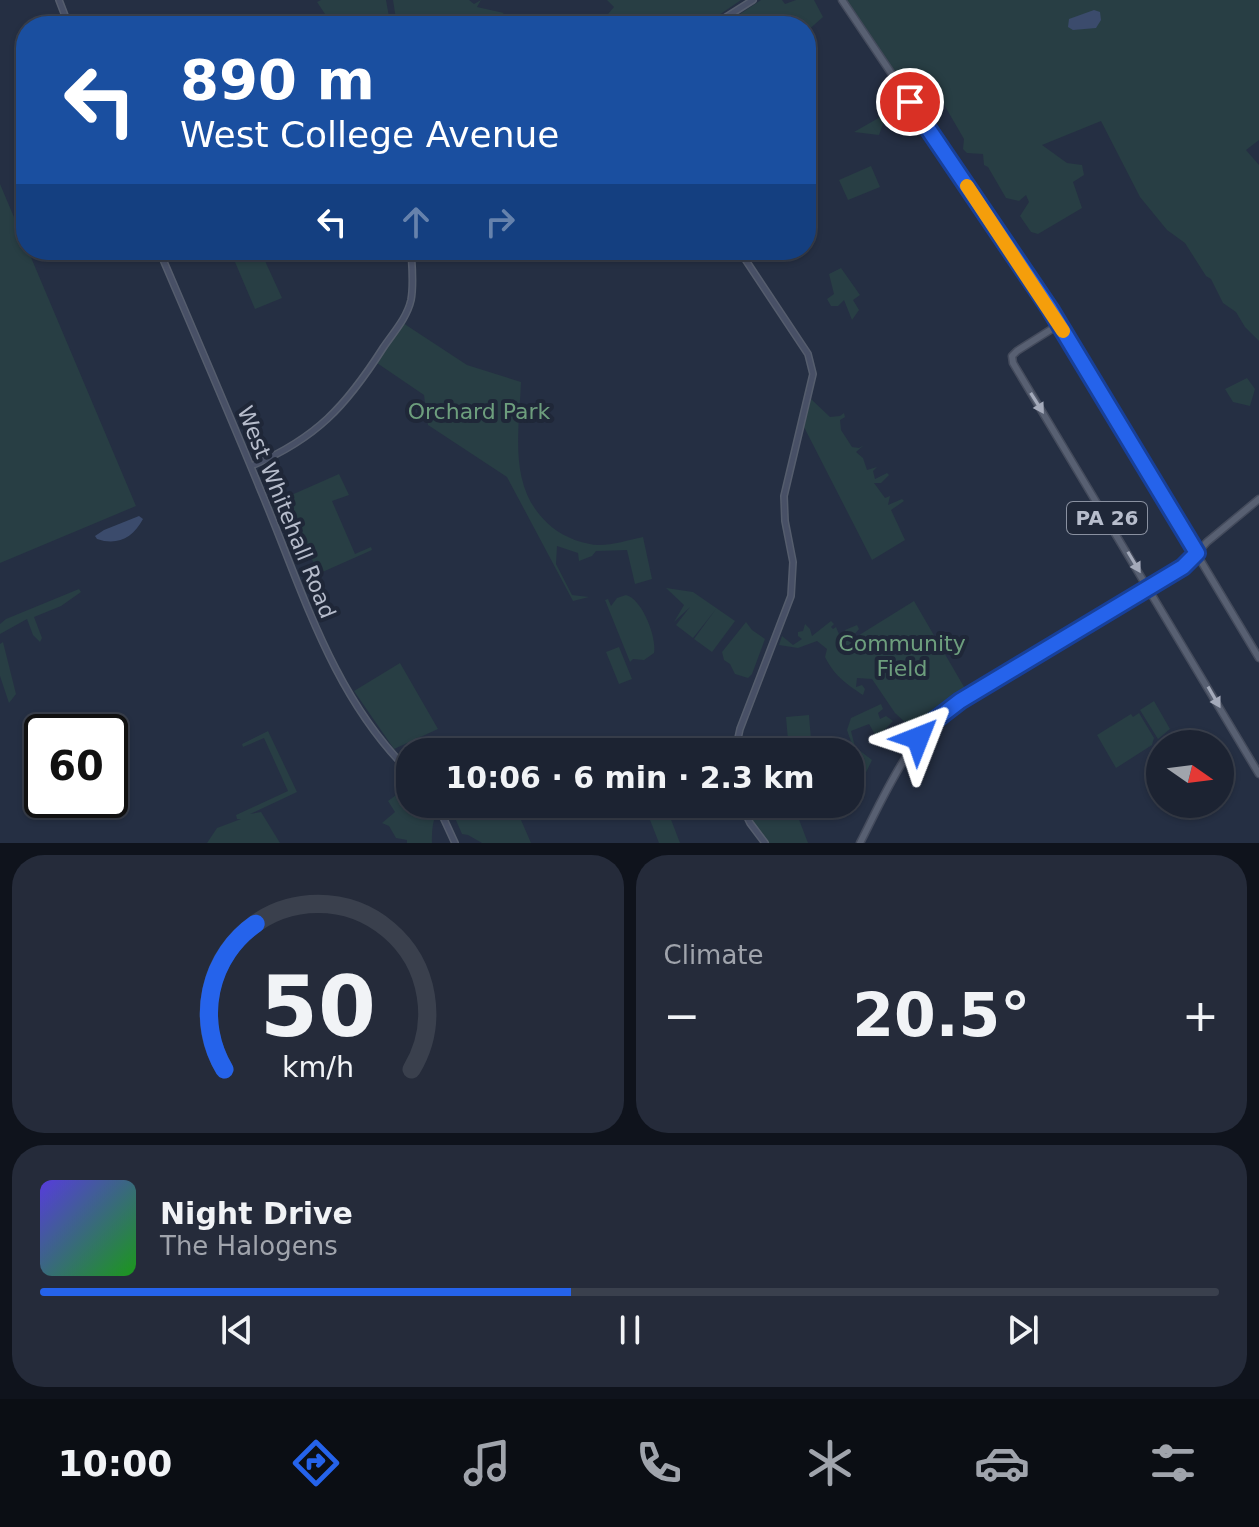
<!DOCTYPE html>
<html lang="en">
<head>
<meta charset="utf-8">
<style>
  body { margin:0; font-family:"DejaVu Sans",sans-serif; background:#252b3a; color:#f1f3f6; height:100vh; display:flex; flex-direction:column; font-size:30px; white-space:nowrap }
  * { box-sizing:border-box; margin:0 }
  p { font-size:26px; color:#a0a4ac }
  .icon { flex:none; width:44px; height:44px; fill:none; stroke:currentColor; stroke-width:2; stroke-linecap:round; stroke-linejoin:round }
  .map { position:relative; height:843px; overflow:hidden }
  .drawer { display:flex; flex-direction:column; gap:12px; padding:12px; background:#0f131c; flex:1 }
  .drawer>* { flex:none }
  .guide { position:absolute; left:16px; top:16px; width:800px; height:244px; border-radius:32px; box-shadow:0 2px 6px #0004,0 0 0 2px #3a404d; background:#1a4fa0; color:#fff; overflow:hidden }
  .needle { width:52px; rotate:104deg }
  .fabs { position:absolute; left:1146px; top:730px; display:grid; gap:16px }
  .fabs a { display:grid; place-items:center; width:88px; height:88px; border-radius:50%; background:#1c2332; box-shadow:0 2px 6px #0004,0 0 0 2px #3a404d; font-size:40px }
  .speed { position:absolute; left:24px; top:714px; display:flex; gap:16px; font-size:40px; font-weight:700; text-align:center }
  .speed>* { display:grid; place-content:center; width:104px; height:104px; border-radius:50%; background:#1c2332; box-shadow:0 2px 6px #0004,0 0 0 2px #3a404d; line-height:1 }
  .speed .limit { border:4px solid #111; border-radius:12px; background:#fff; color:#111 }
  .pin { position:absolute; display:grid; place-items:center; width:68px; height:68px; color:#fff; margin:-34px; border:4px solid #fff; border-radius:50%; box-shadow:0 2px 8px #0007 }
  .me { position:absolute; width:88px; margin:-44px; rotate:45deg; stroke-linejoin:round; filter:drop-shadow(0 0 6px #0008) }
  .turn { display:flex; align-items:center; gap:28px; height:168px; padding:0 32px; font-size:36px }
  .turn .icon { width:104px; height:104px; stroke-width:2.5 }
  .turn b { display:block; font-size:56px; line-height:68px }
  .lanes { display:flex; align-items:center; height:76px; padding:0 32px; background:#0003; justify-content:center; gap:40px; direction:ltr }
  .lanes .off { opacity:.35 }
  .big { font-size:60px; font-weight:700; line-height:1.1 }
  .drawer .widget { flex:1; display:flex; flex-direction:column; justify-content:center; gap:12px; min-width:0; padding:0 28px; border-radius:32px; background:#252b3a }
  .drawer .dial { align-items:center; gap:0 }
  .dial svg { height:208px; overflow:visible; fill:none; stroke:#3a404d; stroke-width:7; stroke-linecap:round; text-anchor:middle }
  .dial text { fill:#f1f3f6; stroke:none }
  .song { display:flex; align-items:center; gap:24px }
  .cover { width:96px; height:96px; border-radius:12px; background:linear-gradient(135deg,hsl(250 70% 55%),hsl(120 70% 35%)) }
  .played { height:8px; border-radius:4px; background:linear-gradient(90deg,#2563eb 45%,#3a404d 45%) }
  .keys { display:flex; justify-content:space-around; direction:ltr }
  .heat { display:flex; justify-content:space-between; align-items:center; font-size:44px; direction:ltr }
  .drawer .tiles { flex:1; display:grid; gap:12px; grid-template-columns:1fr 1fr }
  .widget:last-child { grid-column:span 2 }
  .trip { position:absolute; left:396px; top:738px; width:468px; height:80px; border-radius:32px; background:#1c2332; box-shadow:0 2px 6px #0004,0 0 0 2px #3a404d; font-weight:700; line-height:80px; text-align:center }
  .menu { display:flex; height:128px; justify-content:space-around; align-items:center; background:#0b0e14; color:#a0a4ac }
  .menu .icon { width:56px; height:56px }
  .menu .active { color:#2563eb }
  .menu b { font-size:36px; color:#f1f3f6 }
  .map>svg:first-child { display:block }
  .green { fill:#283e44 }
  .water { fill:#3b4b6c }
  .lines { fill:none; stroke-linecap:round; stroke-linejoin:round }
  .secondary-casing { stroke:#555d6d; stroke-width:8 }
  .primary-casing { stroke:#444b5c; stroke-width:9 }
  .secondary { stroke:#485066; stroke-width:5 }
  .primary { stroke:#586072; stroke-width:6 }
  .oneway { fill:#a4aaba }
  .route-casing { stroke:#184099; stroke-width:20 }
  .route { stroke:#2563eb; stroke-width:14 }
  .slow { stroke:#f59e0b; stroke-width:14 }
  .labels { text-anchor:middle; stroke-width:8; stroke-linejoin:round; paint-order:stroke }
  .shield { fill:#1f2738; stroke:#8990a0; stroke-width:2 }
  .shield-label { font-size:20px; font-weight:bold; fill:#b7bdcc }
  .park-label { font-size:22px; fill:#6d9e7d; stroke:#1f2738 }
  .street-label { font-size:22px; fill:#b7bdcc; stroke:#1f2738 }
</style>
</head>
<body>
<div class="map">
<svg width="1259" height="843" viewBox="0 0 1259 843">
  <rect width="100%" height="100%" fill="#252f43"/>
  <path class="green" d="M321 0H386L390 22 370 26H333L317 2Z
    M393 0H469L474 4 481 0 477 7 504 13 497 18 496 26H397Z
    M607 0H741L703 26H613L608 14 614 7Z
    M761 0H782L785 4 796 0H814L823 17 806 32V26H722Z
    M847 0H1259V140L1246 150 1259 165V341L1245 327 1236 312 1223 303 1211 279 1206 276 1185 243 1167 230 1140 197 1101 121 1042 145 1067 163 1082 165 1084 175 1073 182 1082 208 1038 234 1031 232 1020 216 1029 202 1026 195 1019 201 1006 198 988 167 984 165 983 154 967 153 963 149 964 139 932 84 909 93Z
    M895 86 906 102 898 107 900 111 884 121 879 135 854 132 889 112 880 95Z
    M871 166 880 187 848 200 839 180Z
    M0 184 136 506 0 563Z
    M260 250 282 298 255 309 235 262Z
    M841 268 860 295 853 300 859 310 852 320 844 300 838 306H831L827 299 834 294 829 274Z
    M403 323 467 365 521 382C519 435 507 491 553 528 564 537 585 545 599 545 613 545 629 540 643 537L652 579 635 584 627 550 596 551 592 556 579 561 578 553 557 546 556 564 572 595 589 597 573 601 507 477 428 425 424 395 377 363Z
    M1247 378 1255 389 1250 406 1233 402 1225 389Z
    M811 399 830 417 840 416 844 413 845 417 840 420 841 430 852 447 859 448 864 445 856 452 863 458 867 470 877 467 873 471 875 479 887 473 889 475 881 483H874L885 498 890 496 888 505 902 499 904 501 891 510 905 540 872 560 804 427Z
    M339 474 349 495 332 501 355 554 371 547 372 550 318 574 289 502 273 508 271 504Z
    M666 588 693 592 735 621 712 652 694 639 716 609 693 638 676 625 690 607 674 622 684 605Z
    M79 589 81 592 61 606 34 617 42 638 40 642 33 635 27 619 0 634V624L6 619Z
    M626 595C642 599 657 637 654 653L644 660 633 659 630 662 605 600 608 599 611 606 617 598Z
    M914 601 967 692 943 708 917 733 895 713 872 679 857 678 856 687 862 685 865 689 863 695C848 685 835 677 825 657L827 649 817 641 798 648 779 645 782 636 793 645 802 639 798 636V632L803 631 805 624 810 629 812 636 831 621 834 624 831 627 833 629 836 627 841 639 847 635 845 630 857 625 859 629 848 642Z
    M746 622 752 630 765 639 752 674 748 678 735 674 730 664 724 660 722 652Z
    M3 642 16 694 9 703 0 676V644Z
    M619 647 632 679 619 684 606 652Z
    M400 663 438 729 394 749 354 691Z
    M1154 701 1170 729 1158 739 1140 710Z
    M881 704 883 709 878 713 880 719 886 716 893 721 877 738 869 724 851 731 855 747 872 760 856 793 850 775V752H847L854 750 847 730 851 718Z
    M1139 713 1154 738 1152 745 1116 768 1097 735 1131 714 1133 717Z
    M809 715 812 752H789L786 717Z
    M268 731 297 792 250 814 261 812 280 843H207L217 828 241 819H237L236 815 288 791 264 738 243 747 242 744Z
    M410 785V804H446C432 813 432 828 432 843H407V840L396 838 389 826 382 823 395 812 388 801Z
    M468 804H514L531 843H482L468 835 462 834 452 811 467 810Z
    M653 804H665L680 843H659L645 807Z
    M778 804H793L808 843H768L760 834 752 819Z"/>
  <path class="water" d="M1094 10 1100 12 1101 20 1096 28 1073 30 1068 27 1069 19Z
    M139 516 143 519C133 538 117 546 97 539L95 536 104 530Z"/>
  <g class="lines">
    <g class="secondary-casing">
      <path id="secondary" d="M59 0 69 26
        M712 26 753 0
        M159 250C194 332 229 413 263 496 303 592 333 697 410 772
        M251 466C316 439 346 406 383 348 393 333 407 318 411 300 414 284 412 266 411 250
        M735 752 740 729 791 596 793 562 785 521 784 496 813 374 808 354 739 250
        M437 804 455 843
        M741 804 750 823 765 843"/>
    </g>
    <g class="primary-casing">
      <path id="primary" d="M842 0 1050 309 1259 658
        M1061 330 1055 327 1017 351 1012 356 1013 363 1259 774
        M860 843C887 790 909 735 960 701L1185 566 1207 542 1259 499"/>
    </g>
    <use href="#secondary" class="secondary"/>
    <use href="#primary" class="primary"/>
  </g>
  <defs><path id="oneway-solid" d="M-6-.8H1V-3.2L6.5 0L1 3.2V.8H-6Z" transform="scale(2)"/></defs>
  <g class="oneway">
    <use href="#oneway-solid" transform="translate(1037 403) rotate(58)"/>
    <use href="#oneway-solid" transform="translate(1134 562) rotate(59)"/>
    <use href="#oneway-solid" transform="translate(1214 697) rotate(60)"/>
  </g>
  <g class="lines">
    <g class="route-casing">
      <path id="route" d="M910 102 1050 309 1197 553 1183 567 960 701 934 721 918 738"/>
    </g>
    <use href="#route" class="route"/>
    <path class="slow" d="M967 186 1063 331"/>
  </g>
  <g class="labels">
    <rect class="shield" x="1067" y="502" width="80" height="32" rx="6"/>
    <g class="shield-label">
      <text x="1107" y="525">PA 26</text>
    </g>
    <g class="park-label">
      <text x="479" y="419">Orchard Park</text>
      <text x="902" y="651">Community<tspan x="902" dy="25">Field</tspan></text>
    </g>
    <g class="street-label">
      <text transform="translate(287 512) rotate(68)" y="8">West Whitehall Road</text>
    </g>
  </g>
</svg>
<div class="fabs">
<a><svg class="needle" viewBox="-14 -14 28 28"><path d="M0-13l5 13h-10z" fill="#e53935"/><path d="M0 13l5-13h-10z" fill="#a0a4ac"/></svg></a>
</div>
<div class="speed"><div class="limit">60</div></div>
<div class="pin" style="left:910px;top:102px;background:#d93025"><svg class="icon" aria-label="arrive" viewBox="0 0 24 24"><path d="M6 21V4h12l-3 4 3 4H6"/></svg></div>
<svg class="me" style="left:918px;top:738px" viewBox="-20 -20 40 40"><path d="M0-17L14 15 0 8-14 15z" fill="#2563eb" stroke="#fff" stroke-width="4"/></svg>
<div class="trip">10:06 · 6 min · 2.3 km</div>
<div class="guide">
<div class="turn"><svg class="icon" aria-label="left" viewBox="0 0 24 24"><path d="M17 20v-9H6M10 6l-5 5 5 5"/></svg><div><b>890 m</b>West College Avenue</div></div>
<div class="lanes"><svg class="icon" aria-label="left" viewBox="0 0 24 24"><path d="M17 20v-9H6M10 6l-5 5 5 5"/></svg><svg class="icon off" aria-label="ahead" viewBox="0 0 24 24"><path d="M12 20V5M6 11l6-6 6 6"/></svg><svg class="icon off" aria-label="right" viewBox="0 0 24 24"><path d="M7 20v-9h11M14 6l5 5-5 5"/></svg></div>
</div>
</div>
<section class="drawer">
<div class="tiles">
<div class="widget dial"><svg viewBox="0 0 100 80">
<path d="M14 69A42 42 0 1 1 86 69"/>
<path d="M14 69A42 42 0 0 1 26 13" stroke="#2563eb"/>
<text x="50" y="56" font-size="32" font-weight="700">50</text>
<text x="50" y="72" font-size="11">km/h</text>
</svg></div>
<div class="widget"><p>Climate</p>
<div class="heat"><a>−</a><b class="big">20.5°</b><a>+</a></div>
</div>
<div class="widget">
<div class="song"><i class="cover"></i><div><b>Night Drive</b><p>The Halogens</p></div></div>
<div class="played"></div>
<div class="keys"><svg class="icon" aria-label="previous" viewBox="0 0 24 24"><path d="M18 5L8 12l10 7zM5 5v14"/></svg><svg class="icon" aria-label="pause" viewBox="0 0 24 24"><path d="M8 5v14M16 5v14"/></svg><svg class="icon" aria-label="next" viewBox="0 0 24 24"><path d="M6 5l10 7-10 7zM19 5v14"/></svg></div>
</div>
</div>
</section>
<nav class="menu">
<b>10:00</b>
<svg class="icon active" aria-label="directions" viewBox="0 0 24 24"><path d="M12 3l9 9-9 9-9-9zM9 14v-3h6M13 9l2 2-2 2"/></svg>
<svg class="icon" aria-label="music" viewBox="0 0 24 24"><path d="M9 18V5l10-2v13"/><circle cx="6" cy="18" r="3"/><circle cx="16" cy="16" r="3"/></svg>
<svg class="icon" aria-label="phone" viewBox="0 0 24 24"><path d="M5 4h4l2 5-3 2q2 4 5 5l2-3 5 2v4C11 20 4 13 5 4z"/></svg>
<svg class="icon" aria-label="climate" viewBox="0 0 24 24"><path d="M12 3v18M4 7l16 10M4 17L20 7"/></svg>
<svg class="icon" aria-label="car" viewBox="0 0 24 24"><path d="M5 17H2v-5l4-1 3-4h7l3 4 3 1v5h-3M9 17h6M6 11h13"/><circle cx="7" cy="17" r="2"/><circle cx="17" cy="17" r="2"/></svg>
<svg class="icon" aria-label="filters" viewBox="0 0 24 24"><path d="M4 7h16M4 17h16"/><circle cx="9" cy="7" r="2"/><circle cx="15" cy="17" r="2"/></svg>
</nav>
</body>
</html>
